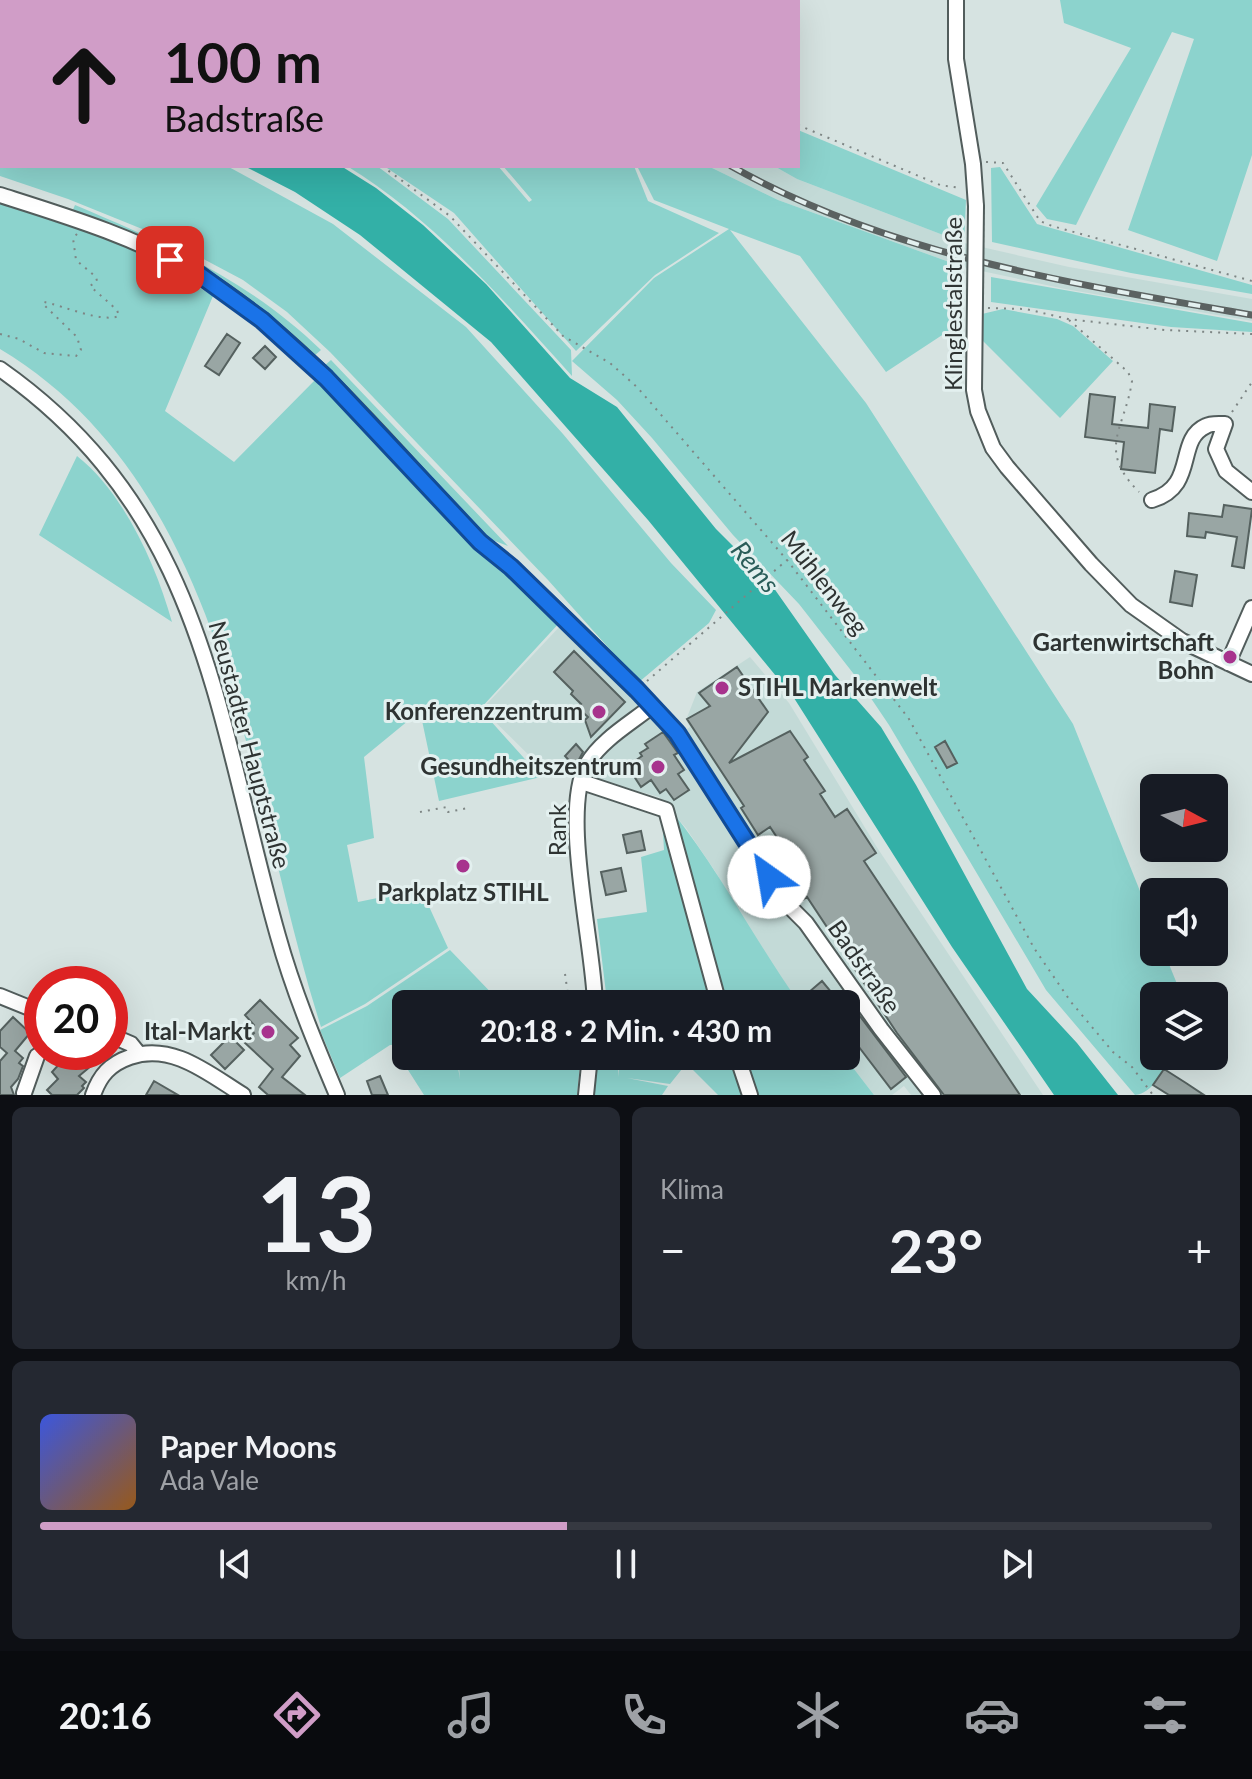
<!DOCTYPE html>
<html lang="de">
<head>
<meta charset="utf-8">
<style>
  body { margin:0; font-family:Lato,sans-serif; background:#242831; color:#f1f3f6; height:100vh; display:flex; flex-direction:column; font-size:30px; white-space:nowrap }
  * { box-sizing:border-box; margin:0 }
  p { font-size:26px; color:#9ea1a6 }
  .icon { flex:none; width:44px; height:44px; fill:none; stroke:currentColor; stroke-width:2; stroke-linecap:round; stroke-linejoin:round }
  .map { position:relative; height:1095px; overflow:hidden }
  .panel { display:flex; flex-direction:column; gap:12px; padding:12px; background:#0d0f14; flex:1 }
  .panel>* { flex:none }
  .top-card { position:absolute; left:0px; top:0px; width:800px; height:168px; box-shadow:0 8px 32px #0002; background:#d09dc7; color:#111; overflow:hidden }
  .needle { width:52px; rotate:97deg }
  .buttons { position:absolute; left:1140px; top:774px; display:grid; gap:16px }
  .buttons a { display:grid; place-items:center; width:88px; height:88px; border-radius:12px; background:#171b24; box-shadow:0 8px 32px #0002; font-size:40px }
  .speed { position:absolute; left:24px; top:966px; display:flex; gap:16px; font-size:40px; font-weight:700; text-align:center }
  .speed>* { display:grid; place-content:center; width:104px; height:104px; border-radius:50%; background:#171b24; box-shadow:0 8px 32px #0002; line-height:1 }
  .speed .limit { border:12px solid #d22; background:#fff; color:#111 }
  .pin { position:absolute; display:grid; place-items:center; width:68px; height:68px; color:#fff; margin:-34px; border-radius:16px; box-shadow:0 4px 12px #0006 }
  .me { position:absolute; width:88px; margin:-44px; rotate:328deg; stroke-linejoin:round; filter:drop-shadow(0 0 6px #0008) }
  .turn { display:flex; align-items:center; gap:28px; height:168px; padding:0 32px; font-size:36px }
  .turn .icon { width:104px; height:104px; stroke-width:2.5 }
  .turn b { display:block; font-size:56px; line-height:68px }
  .big { font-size:60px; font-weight:700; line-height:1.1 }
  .panel .widget { flex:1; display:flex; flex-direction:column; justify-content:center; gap:12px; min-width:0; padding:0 28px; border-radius:12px; background:#242831 }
  .panel .dial { align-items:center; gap:0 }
  .dial b { font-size:104px; line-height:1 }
  .song { display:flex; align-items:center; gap:24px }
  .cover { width:96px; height:96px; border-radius:12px; background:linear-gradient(135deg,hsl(230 70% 55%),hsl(30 70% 35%)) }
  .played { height:8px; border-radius:4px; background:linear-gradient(90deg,#d09dc7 45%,#363941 45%) }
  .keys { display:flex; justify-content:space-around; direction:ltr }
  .heat { display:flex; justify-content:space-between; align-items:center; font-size:44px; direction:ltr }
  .panel .tiles { flex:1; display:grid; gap:12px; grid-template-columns:1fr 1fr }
  .widget:last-child { grid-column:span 2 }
  .trip { position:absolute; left:392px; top:990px; width:468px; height:80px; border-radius:12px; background:#171b24; box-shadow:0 8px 32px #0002; font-weight:700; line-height:80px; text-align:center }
  .dock { display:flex; height:128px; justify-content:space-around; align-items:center; background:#090b0e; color:#9ea1a6 }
  .dock .icon { width:56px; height:56px }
  .dock .selected { color:#d09dc7 }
  .dock b { font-size:36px; color:#f1f3f6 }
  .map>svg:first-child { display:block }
  .built { fill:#c3dad7 }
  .green { fill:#8cd3cd }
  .water { fill:#33b0a7 }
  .building { fill:#99a6a4; stroke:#55615f; stroke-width:2 }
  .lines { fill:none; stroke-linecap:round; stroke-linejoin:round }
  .minor-casing { stroke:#525d5c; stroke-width:18 }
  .path { stroke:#7e8685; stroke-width:2; stroke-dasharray:2 6; stroke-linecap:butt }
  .minor { stroke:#fff; stroke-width:14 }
  .rail-casing { stroke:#5b6261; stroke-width:7 }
  .rail { stroke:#e3f0ef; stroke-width:4; stroke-dasharray:12; stroke-linecap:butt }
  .minor-bridge-casing { stroke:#525d5c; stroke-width:18; stroke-linecap:butt }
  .minor-bridge { stroke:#fff; stroke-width:14 }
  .route-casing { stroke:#114b97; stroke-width:20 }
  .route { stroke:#1a73e8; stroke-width:14 }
  .poi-dot { fill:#a7338d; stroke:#e3f0ef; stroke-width:3 }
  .labels { text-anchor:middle; stroke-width:6; stroke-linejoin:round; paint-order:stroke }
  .street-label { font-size:24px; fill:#2e3332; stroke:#e3f0ef }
  .poi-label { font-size:24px; font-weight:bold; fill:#2e3332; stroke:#e3f0ef; text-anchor:end }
  .water-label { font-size:26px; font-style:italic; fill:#2a5d59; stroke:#e3f0ef }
</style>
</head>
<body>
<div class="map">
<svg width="1252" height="1095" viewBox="0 0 1252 1095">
  <rect width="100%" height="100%" fill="#d6e3e1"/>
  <path class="built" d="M708 166H774L797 179 964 243 1069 267 1252 299V321L1065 289 963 267 778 200Z
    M563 623 671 739 690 727 686 720 697 692 750 657 789 703 878 849 1043 1095H911L904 1086 892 1095H874L844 1056 846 1004H800L767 959 715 871 686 828 659 797 566 771 546 772 482 709Z"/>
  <path class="green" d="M1 0H281L9 2Z
    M1060 0H1252V155L1217 261 1128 230 1194 39 1172 32 1076 225 1047 219 1036 206 1131 48 1064 23Z
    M0 84 2 166H227L333 224 466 327 563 434 671 563 716 610 709 623 639 682 548 580 330 352 287 312 243 280 162 237 68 199 0 176Z
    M798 130 966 200 964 243 797 179 774 166H798Z
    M347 166H377L448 219 571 350 572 376C503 300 435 220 347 166Z
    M384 166H498L529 202 532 200 503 166H634L648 201 719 233 655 275 576 351 454 213Z
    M637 166H708L778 200 963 267 962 322 886 372 800 256 730 230 866 403 1073 724 1154 926V952H1164L1182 996H1154V1056H1168C1163 1072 1153 1093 1135 1095L1046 990 889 725 860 682 799 604 733 535 652 438 617 400 572 361 654 278 729 229 654 200Z
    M1000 167 1037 224 1252 285V294L1131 273 992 242 991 168Z
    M0 202 42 213 134 248 213 296 165 411 234 462 316 379 477 547 512 565 561 621 480 709 541 777 439 801 420 711 364 757 374 838 347 845 358 902 421 889 448 948 365 1004 321 1027C247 795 231 488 0 349Z
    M75 205C165 243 250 281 321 350L314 356C283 327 250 297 213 276 168 250 119 232 72 212Z
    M991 277 1252 323V332L1171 327 991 302Z
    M1003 309 1057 319 1073 326 1113 361 1060 418 983 341 982 314Z
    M331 360 508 546 487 538 324 366Z
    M77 456C124 493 156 565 172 622L39 535Z
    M671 810C720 871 755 941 800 1004H652L606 993 597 919 647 912 641 857 664 850 662 814Z
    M450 950 502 1004H406V1044L390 1045 340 1078 320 1030 367 1006Z
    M406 1047V1056H456L460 1079 458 1056H562L580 1064 577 1095H424L394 1048Z
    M598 1056H619L618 1077 621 1056H682L686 1064 670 1084 627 1078 668 1086 662 1095H592Z
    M684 1056H844L874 1095H718L688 1065Z"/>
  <path class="water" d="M244 166H341L376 188 423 225 486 284 570 378 617 407 716 529 771 584 835 675 881 727 916 785 1027 989 1077 1043 1118 1095H1054L952 947 794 698 648 520 491 342 360 235 295 192Z"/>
  <path class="building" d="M227 334 240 343 219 375 205 366Z
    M265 346 276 357 265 369 253 358Z
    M1090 394 1115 397 1112 424 1148 428 1150 404 1175 407 1172 431 1160 429 1155 473 1121 469 1124 442 1085 437Z
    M1224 505 1252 509 1244 568 1232 566 1237 537 1206 532 1205 538 1187 536 1189 513 1222 517Z
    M1175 571 1197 575 1192 606 1170 602Z
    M574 651 625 702 591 737 585 720 588 717 577 707 581 704 571 694 573 691 554 672Z
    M737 667 768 712 729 763 790 731 808 757 804 760 825 791 820 794 835 817 847 809 876 853 864 861 1020 1095H944L897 1033 807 897 800 902 794 897 782 879 796 866 770 827 758 835 741 808 744 806 687 719 710 706 699 693Z
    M663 732 678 753 674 755 684 770 678 774 689 790 674 800 666 789 660 793 651 780 641 787 630 770 638 765 635 761 642 756 640 753 648 748 645 744Z
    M945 741 957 763 947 768 935 747Z
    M576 744 583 752 575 767 565 756Z
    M641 831 645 850 627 853 623 835Z
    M621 868 626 891 606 895 601 872Z
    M822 981 832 993 840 1004H819L809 992Z
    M260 1000 298 1038 290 1045 300 1056 282 1077 305 1095H268L259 1087 273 1069 244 1042 254 1033 251 1029 254 1025 245 1015Z
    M856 1011 906 1077 891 1089 846 1030V1019Z
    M13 1017 30 1033 15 1051 23 1058 19 1063 23 1066 18 1079 11 1087 14 1095H0V1061L7 1053 0 1047V1031Z
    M230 1036 244 1050 225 1069 211 1055Z
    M66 1052H87L93 1058 88 1063 91 1066 79 1076 86 1082 82 1086 84 1088 77 1095H52L47 1090 58 1079 52 1072 63 1060 60 1057Z
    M1164 1069 1186 1083 1204 1095H1169L1153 1085Z
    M380 1076 388 1095H372L367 1081Z
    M154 1081 178 1095H146Z"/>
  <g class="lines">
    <g class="minor-casing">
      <path id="minor" d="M956 0V59L973 164 976 206
        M0 195C66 216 136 237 196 273 307 340 389 447 477 538 488 550 502 559 514 570 561 614 608 659 652 706 631 723 601 740 587 764 560 811 594 946 595 1004
        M975 298 974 390 978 411 993 448 1007 467 1091 564 1131 605 1182 641 1252 674
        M0 369C206 514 215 715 278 936 293 990 315 1043 337 1095
        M1152 500C1198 486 1175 440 1206 426 1211 423 1220 424 1225 424L1216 449 1226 471 1252 492
        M1228 663 1252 608
        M652 706 677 733 784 901 806 923 881 1029 933 1095
        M582 782 666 810 719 1004
        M0 996 42 1013
        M110 1035 131 1044 139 1054
        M737 1056 750 1095
        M24 1093 37 1056
        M93 1095C100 1075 110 1064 130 1057 172 1042 209 1074 243 1095
        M586 1095 590 1056"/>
    </g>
    <path class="path" d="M143 0 146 2
      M613 0 614 2
      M0 4 2 5
      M798 125 940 185 960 188
      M986 162 1003 163 1040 221 1052 226 1252 281
      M382 166 450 216 563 336 610 363 637 387 787 560 909 719 1034 948 1071 1002 1113 1052 1132 1067 1153 1095
      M988 308 1026 309 1068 319 1165 330 1252 334
      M1069 320 1128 372 1132 381C1125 429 1096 449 1139 492
      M0 334 19 339 44 353 76 356 81 350 77 337 43 304 44 302C64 306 102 323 119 316L117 310 90 286 97 281 96 277 76 260 73 238 77 234
      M1232 412 1252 382
      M647 681 787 560
      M420 812 447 807 448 812 468 808
      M565 974 569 1002
      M39 1043 42 1025"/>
    <use href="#minor" class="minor"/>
    <g class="rail-casing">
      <path id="rail" d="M491 0 494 2
        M731 166C890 256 1074 284 1252 315"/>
    </g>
    <use href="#rail" class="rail"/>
    <g class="minor-bridge-casing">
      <path id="minor-bridge" d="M975 298 976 206"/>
    </g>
    <use href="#minor-bridge" class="minor-bridge"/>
  </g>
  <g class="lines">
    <g class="route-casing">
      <path id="route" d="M170 260 197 273 262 320 326 378 480 542 511 567 637 690 677 733 769 877"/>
    </g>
    <use href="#route" class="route"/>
  </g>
  <g class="poi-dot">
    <circle cx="1230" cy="657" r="8"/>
    <circle cx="722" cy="688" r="8"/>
    <circle cx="599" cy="712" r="8"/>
    <circle cx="658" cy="767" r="8"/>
    <circle cx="463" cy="866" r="8"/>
    <circle cx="268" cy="1032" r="8"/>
  </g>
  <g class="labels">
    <g class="street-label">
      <text transform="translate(954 304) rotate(-90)" y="8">Klinglestalstraße</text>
      <text transform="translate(824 583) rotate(52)" y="8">Mühlenweg</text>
      <text transform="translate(249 745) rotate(75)" y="8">Neustadter Hauptstraße</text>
      <text transform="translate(558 830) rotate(-90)" y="8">Rank</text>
      <text transform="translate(864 967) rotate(55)" y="8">Badstraße</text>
    </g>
    <g class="poi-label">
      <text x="1214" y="651">Gartenwirtschaft<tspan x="1214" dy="28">Bohn</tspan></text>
      <text x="738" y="696" text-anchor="start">STIHL Markenwelt</text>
      <text x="583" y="720">Konferenzzentrum</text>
      <text x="642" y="775">Gesundheitszentrum</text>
      <text x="463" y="901" text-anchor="middle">Parkplatz STIHL</text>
      <text x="252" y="1040">Ital-Markt</text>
    </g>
    <g class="water-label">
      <text transform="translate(755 567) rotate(50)" y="9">Rems</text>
    </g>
  </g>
</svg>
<div class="buttons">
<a><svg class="needle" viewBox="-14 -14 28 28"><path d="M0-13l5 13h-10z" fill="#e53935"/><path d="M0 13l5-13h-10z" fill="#9ea1a6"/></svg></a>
<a><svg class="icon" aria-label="sound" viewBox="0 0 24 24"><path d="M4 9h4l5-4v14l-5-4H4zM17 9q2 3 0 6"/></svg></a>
<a><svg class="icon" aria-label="layers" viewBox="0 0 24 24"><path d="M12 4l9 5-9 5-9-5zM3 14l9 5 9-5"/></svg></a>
</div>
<div class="speed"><div class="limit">20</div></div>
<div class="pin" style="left:170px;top:260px;background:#d93025"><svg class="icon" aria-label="arrive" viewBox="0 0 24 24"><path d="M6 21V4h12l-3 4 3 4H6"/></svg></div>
<svg class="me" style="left:769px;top:877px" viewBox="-20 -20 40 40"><circle r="19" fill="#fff"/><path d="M0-13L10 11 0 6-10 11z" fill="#1a73e8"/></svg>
<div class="trip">20:18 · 2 Min. · 430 m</div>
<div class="top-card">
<div class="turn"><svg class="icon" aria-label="ahead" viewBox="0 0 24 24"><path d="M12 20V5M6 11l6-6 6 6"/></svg><div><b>100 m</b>Badstraße</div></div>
</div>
</div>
<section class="panel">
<div class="tiles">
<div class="widget dial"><b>13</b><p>km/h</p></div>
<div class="widget"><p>Klima</p>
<div class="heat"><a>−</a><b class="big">23°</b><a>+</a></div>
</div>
<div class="widget">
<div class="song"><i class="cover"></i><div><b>Paper Moons</b><p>Ada Vale</p></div></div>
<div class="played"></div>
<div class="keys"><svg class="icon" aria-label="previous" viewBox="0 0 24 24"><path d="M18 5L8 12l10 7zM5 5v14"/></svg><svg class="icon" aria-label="pause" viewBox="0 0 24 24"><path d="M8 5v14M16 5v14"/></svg><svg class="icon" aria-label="next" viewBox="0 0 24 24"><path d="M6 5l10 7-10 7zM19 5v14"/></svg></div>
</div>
</div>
</section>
<nav class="dock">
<b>20:16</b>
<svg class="icon selected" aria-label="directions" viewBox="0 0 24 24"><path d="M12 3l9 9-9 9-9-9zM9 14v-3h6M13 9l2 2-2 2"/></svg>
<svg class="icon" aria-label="music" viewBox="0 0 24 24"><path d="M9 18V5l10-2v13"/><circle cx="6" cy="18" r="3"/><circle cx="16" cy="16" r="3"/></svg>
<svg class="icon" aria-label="phone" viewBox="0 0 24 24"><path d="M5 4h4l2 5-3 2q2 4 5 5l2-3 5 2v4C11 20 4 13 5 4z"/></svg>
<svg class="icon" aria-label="climate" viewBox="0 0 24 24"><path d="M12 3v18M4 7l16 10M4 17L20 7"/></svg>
<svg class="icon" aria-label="car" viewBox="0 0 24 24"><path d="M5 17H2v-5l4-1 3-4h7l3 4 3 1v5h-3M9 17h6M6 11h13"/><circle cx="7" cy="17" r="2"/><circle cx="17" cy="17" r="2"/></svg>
<svg class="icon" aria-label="filters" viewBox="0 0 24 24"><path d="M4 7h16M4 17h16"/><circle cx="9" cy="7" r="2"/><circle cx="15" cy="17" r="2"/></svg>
</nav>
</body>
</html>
